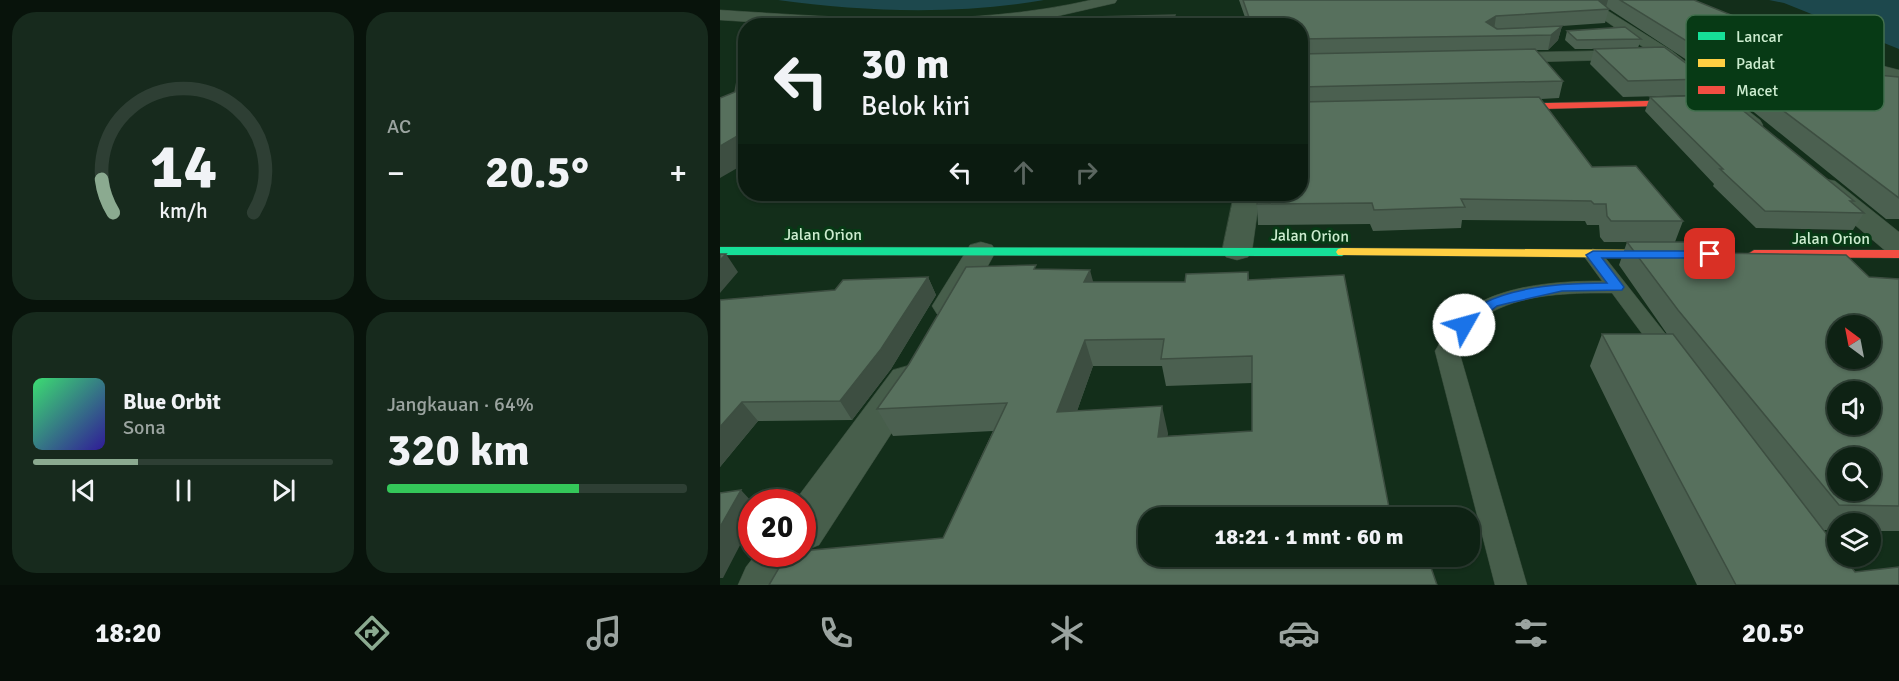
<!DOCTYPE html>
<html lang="id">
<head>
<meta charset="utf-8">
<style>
  body { margin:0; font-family:Signika,sans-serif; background:#172a1d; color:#f1f3f6; height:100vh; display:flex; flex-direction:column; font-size:22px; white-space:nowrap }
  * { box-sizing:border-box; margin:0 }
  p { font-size:20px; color:#9ba4a0 }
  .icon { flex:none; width:33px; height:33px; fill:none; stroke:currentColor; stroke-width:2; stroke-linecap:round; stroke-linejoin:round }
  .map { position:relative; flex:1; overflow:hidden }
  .sheet { display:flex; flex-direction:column; gap:12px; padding:12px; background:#08130b; width:720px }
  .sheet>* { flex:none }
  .hud { position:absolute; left:18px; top:18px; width:570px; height:183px; border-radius:24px; box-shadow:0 2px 4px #0004,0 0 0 2px #2e3f34; background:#0e2214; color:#f1f3f6; overflow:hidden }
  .needle { width:39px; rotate:328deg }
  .buttons { position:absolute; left:1107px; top:315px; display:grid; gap:12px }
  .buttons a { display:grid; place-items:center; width:54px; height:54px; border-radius:50%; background:#0e2214; box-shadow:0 2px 4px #0004,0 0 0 2px #2e3f34; font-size:30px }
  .speed { position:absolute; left:18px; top:489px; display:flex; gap:12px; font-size:30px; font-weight:700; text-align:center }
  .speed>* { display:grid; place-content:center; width:78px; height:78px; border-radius:50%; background:#0e2214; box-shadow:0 2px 4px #0004,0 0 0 2px #2e3f34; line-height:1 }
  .speed .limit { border:9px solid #d22; background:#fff; color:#111 }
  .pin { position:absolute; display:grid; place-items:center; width:51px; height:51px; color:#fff; margin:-26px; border-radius:12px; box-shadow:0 3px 9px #0006 }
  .me { position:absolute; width:66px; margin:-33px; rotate:52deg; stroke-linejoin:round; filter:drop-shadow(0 0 4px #0008) }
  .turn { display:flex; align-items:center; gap:21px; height:126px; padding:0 24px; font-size:27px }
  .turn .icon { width:78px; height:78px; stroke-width:2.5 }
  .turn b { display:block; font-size:42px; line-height:51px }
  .lanes { display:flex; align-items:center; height:57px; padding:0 24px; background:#0003; justify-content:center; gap:30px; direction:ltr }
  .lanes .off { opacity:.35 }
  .big { font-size:45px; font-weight:700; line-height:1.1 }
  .sheet .widget { flex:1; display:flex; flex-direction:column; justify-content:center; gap:9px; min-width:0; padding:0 21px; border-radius:24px; background:#172a1d }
  .sheet .dial { align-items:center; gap:0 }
  .dial svg { height:156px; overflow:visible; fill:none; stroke:#2e3f34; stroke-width:7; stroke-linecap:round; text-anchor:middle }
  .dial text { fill:#f1f3f6; stroke:none }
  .song { display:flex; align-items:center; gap:18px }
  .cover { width:72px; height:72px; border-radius:9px; background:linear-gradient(135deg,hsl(140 70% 55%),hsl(250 70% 35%)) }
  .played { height:6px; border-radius:3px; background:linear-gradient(90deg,#8baa90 35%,#2e3f34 35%) }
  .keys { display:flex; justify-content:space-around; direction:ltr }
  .heat { display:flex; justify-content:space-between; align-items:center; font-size:33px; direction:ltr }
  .charge { height:9px; border-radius:4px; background:linear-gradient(90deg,#34c759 64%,#2e3f34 0) }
  .sheet .tiles { flex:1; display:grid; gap:12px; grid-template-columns:repeat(2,1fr) }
  .trip { position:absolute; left:418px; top:507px; width:342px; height:60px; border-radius:24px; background:#0e2214; box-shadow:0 2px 4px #0004,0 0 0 2px #2e3f34; font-weight:700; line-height:60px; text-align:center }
  .tabs { display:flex; height:96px; justify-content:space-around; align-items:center; background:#060e08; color:#9ba4a0 }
  .tabs .icon { width:42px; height:42px }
  .tabs .current { color:#8baa90 }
  .tabs b { font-size:27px; color:#f1f3f6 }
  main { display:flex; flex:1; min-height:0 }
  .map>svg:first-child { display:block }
  .water { fill:#1d484d }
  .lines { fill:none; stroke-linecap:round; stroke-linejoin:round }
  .lane-casing { stroke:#344938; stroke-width:1 }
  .street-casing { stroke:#344938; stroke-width:1 }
  .fast-casing { stroke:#344938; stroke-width:1 }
  .slow-casing { stroke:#344938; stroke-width:1 }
  .jam-casing { stroke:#344938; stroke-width:1 }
  .lane { fill:#475e4b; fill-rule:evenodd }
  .street { fill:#475e4b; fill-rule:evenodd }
  .fast { fill:#16e098; fill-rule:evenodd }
  .slow { fill:#ffcf43; fill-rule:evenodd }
  .jam { fill:#f24e42; fill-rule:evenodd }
  .wall { fill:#4b6050; fill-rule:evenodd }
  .shaded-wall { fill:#3d4e41 }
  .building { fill:#57705d; stroke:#3d4e41; stroke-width:1.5; fill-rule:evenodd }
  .route { fill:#1a73e8; stroke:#114b97; stroke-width:1.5 }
  .labels { text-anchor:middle; stroke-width:6; stroke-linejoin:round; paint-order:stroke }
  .street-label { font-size:16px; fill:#cceccf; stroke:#073a15 }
  .key { fill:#073a15; stroke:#426f4d; stroke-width:1.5 }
  .key-label { font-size:16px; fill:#cceccf }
</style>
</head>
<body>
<main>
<section class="sheet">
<div class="tiles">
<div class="widget dial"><svg viewBox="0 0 100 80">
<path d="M14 69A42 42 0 1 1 86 69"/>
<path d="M14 69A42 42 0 0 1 8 52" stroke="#8baa90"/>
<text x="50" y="56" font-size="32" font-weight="700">14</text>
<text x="50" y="72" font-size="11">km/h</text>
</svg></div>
<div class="widget"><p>AC</p>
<div class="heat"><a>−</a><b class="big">20.5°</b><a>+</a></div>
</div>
<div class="widget">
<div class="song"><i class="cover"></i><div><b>Blue Orbit</b><p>Sona</p></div></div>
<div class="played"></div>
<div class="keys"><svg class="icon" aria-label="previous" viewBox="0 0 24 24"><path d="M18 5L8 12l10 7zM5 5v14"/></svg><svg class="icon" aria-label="pause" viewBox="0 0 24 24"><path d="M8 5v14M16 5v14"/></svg><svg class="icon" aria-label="next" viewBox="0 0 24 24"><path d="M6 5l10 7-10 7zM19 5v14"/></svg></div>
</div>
<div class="widget"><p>Jangkauan · 64%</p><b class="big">320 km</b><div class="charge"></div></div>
</div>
</section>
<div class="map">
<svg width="1179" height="585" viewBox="0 0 1179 585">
  <rect width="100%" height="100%" fill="#132e1a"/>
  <path class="water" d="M58 0H324C237 15 145 12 58 0Z
    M1049 0H1179V49L1064 3Z"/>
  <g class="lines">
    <g class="lane-casing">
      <path id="lane" d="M873 249 880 251 963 356 959 362 951 364 943 362 892 293C855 293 815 293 780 308 762 315 749 335 739 351L807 585H775L715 351C721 341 728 328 736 320 769 285 837 281 882 281L863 255Z"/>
    </g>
    <g class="street-casing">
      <path id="street" d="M371 0H397L395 3 316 21 276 26H97L0 20V10C124 18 248 28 371 0Z
        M885 9 952 51 1040 120 1043 125 1040 130H1024L940 59 880 17 877 14 880 11Z
        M1088 47 1179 70V82L1082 56 1079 52Z
        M917 50 923 51 926 55 923 59 776 63 767 58 776 53Z
        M1106 179 1115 181 1179 232V256L1168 253 1097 193 1093 187 1097 181Z
        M514 194H540L532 251 528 257 517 260 506 257 502 251Z
        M261 242 272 245 276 251 246 306 241 314 229 317 217 314 212 306 250 245Z
        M187 366 201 370 206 380 99 545 89 549 91 554 74 585H18L26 567 36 554H82V502H74L173 370Z"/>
    </g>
    <g class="fast-casing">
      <path id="fast" d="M0 247 622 248 628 252 622 256 0 255Z"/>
    </g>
    <g class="slow-casing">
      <path id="slow" d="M622 248 946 250 952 254 946 258 618 255 616 252 618 249Z"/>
    </g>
    <g class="jam-casing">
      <path id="jam" d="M973 100 977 103 976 105 782 110 778 107 782 104Z
        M1034 250H1179V258L1030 257 1028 254Z"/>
    </g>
    <use href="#lane" class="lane"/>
    <use href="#street" class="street"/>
    <use href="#fast" class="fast"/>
    <use href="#slow" class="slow"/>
    <use href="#jam" class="jam"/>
  </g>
  <path class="wall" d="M519 0H974L1147 74 1179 77V219H1166L982 70 886 7 889 9 885 23 842 26 838 40 828 50H816L843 81 839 98 821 99 872 167 963 221 955 242 992 253 1149 277 1179 279V531H1150V524H1118V530H1103L1135 572 1179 585H977L870 366 882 334H947L899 265 907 242H884L880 237 879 225H867L865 221 742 220 741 228 653 231 650 224 538 225 537 204 580 194V26H528Z
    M847 31 921 39 918 48 987 79 981 95 903 97 870 64 874 49H855L845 40Z
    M930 97 1134 201 1132 203 1144 213 1133 230 1036 228 993 186 994 184 925 111Z
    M317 269 373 282H465L528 272 529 280 671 518 223 538 273 431 173 436 157 409ZM373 366H442L446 386 532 383V431L447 436 448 433 357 411Z
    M208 277 216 295 171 369 132 420 38 421 0 467V300L115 290Z"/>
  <path class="shaded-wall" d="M879 0H888L886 7 876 10Z
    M455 15 456 26H451Z
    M776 16 774 30 766 22Z
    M842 26 838 40 828 50 831 35Z
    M26 131V163L0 178V146Z
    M6 254 18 272 0 293V260Z
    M370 270 377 296 364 282Z
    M208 277 216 295 171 369 132 420 120 401Z
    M365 340 373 366 347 439 337 412Z
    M22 402 38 421 0 467V427Z
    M442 406 448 433 444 464 438 437Z
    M21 490 32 502V522L3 578H0V527Z"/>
  <path class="building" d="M523 0H879H878L889 9 776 16 766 22 777 29 842 26 831 35 580 39V26H532Z
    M900 0H974L1063 36 1094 44 1147 74 1179 77V198L988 54Z
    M455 15 451 26H197L203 21Z
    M905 27 921 39 857 40 847 31Z
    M944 47 987 79 908 81 874 49Z
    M815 49 843 81 580 87V54Z
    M26 76V131L0 146V98L15 92 17 81Z
    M1004 95 1134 201H1130L1144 213 1045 211 1000 169H1003L930 97Z
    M819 97 872 167 916 166 963 221H891L887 216 886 204H874L871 201 741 199 745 207 654 210 652 203 537 204 538 194H580V102Z
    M907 242H983L992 253 1126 255 1149 277 1179 279V506L1119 505 958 310ZM1118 326H1150V358H1118ZM1118 392H1150V424H1118ZM1118 458H1150V490H1118Z
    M0 254H6L0 260Z
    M316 265 314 269 370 270 364 282H465L466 274 528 272V280L624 275 671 518H429V556H707L717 585H49L67 554H82V551L223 538 287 403 157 409 189 364 246 267ZM444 339 441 359 532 356V431L438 437 442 406 337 412 365 340Z
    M208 277 161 349 120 401 22 402 0 427V300L115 290 123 280Z
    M882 334H953L1118 549V556H1123L1135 572 1179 567V585H1016Z
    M21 490 0 527V493Z"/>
  <path class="route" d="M873 251H990L997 254 990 258H882L904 287 902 290 842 291 789 303 777 306 749 328 744 330 737 325C765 286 843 283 887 283L866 255Z"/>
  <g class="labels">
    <g class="street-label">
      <text x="103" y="240">Jalan Orion</text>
      <text transform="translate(590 235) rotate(1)" y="6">Jalan Orion</text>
      <text x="1111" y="244">Jalan Orion</text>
    </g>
  </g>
  <rect x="966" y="15" width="198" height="96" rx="9" class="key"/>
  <rect x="978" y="32" width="27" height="8" fill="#16e098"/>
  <rect x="978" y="59" width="27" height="8" fill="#ffcf43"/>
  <rect x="978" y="86" width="27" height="8" fill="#f24e42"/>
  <g class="key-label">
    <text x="1016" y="42">Lancar</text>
    <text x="1016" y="69">Padat</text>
    <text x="1016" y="96">Macet</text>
  </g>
</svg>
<div class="buttons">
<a><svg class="needle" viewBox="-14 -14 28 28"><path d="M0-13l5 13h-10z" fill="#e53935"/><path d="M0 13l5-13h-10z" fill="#9ba4a0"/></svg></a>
<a><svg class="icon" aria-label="sound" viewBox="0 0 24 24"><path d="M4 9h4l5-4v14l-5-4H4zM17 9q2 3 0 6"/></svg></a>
<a><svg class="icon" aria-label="search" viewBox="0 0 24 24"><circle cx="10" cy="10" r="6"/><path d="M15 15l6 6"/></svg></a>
<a><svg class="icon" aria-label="layers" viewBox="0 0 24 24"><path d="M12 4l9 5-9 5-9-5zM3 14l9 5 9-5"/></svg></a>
</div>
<div class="speed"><div class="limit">20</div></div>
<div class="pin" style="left:990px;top:254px;background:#d93025"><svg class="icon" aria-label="arrive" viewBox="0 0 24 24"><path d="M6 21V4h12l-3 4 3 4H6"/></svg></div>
<svg class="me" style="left:744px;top:325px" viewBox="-20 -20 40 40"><circle r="19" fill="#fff"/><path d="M0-13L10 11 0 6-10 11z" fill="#1a73e8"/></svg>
<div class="trip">18:21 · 1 mnt · 60 m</div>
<div class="hud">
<div class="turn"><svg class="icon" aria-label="left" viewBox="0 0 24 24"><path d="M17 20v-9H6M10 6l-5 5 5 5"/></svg><div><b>30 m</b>Belok kiri</div></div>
<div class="lanes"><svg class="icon" aria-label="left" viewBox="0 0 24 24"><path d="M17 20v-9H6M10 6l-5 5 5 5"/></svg><svg class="icon off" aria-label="ahead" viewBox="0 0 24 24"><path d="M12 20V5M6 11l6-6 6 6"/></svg><svg class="icon off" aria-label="right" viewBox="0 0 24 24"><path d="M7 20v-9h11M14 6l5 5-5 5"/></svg></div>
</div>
</div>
</main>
<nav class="tabs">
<b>18:20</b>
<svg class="icon current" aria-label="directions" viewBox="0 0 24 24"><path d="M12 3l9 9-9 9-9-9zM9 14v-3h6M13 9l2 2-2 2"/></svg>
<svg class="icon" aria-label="music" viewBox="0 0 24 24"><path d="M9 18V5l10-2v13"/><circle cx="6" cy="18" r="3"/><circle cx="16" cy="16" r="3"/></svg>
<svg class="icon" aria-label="phone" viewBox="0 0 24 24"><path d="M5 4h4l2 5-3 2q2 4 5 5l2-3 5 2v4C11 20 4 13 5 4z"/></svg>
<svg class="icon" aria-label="climate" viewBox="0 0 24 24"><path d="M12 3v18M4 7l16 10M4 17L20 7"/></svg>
<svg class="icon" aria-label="car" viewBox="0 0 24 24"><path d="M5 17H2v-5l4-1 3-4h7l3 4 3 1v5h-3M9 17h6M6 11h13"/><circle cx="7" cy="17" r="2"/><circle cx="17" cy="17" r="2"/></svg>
<svg class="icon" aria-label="filters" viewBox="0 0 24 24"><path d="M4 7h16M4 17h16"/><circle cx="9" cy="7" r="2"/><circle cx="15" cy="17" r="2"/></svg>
<b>20.5°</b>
</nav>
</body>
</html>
